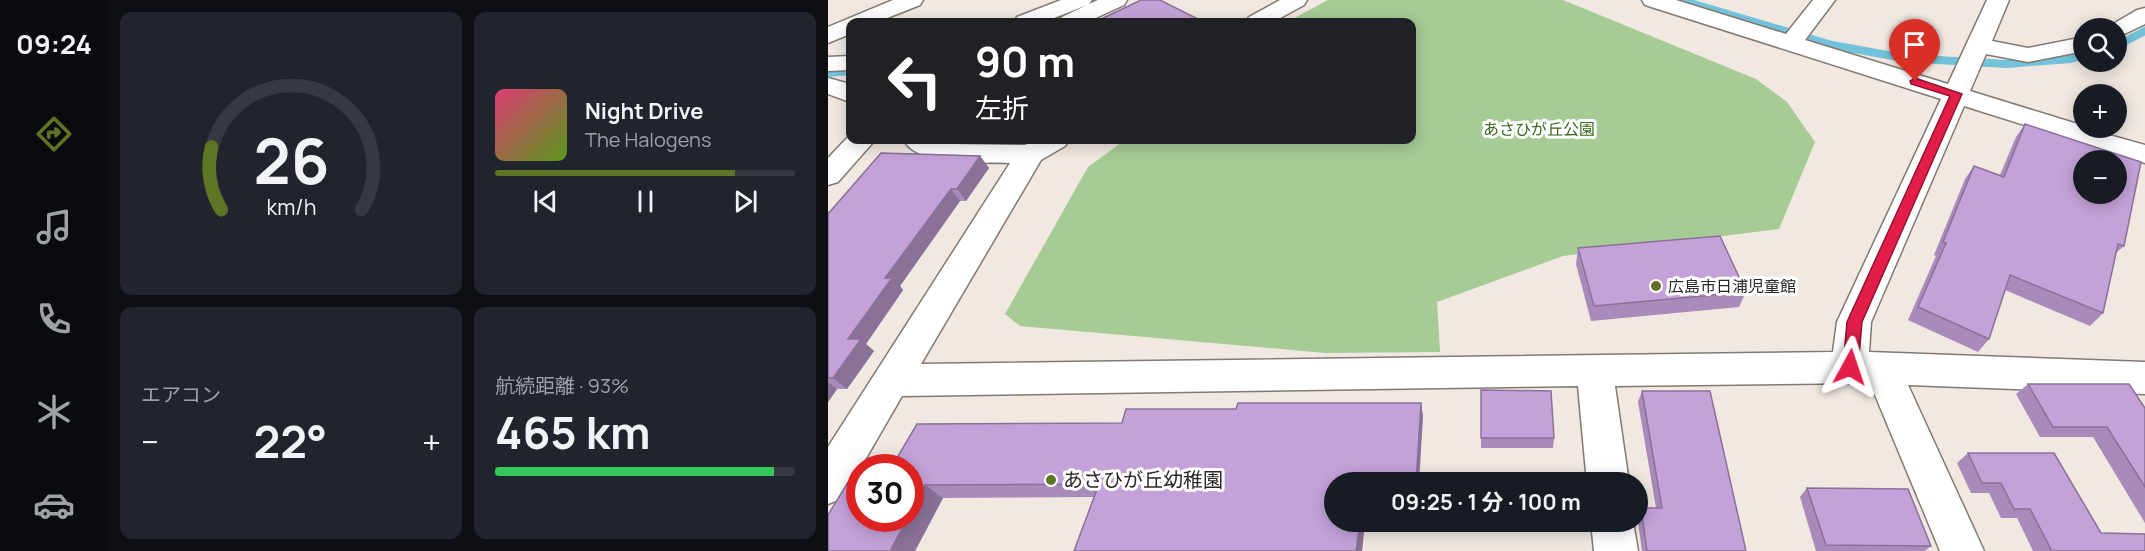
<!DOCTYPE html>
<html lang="ja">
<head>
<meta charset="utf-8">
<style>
  body { margin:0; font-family:Manrope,"Noto Sans JP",sans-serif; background:#20242c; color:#f1f3f6; height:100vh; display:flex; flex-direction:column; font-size:22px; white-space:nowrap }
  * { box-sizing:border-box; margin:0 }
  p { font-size:20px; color:#9ea1a6 }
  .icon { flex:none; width:33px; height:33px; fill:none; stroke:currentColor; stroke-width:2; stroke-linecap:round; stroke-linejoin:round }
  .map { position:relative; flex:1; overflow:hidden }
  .drawer { display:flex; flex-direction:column; gap:12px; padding:12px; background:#0d0f14; width:720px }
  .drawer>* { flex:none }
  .guide { position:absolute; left:18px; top:18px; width:570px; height:126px; border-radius:12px; box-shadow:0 3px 15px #0003; background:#202124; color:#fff; overflow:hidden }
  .buttons { position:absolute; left:1245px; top:18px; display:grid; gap:12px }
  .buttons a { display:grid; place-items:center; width:54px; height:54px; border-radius:50%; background:#171b24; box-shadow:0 3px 15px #0003; font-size:30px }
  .speed { position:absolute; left:18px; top:454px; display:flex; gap:12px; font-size:30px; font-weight:700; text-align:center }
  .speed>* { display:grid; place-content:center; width:78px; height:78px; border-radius:50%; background:#171b24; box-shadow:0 3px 15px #0003; line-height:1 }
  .speed .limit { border:9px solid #d22; background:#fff; color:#111 }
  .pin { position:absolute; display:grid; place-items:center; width:51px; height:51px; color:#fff; margin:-62px -26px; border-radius:50% 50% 50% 0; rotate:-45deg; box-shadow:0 0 6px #0007 }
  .pin .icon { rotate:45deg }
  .me { position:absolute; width:66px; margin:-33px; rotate:5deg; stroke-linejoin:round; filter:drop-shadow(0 0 4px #0008) }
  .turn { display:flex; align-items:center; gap:21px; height:126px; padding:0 30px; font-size:27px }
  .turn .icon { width:78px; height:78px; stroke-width:2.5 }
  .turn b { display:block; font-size:42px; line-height:51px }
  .big { font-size:45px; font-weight:700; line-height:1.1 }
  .drawer .card { flex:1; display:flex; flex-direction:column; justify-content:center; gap:9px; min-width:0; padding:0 21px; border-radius:12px; background:#20242c }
  .drawer .dial { align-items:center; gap:0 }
  .dial svg { height:156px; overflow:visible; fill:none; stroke:#363941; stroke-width:7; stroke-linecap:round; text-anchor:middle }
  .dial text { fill:#f1f3f6; stroke:none }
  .song { display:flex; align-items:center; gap:18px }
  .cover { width:72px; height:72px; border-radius:9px; background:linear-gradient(135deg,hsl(340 70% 55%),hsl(90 70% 35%)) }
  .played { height:6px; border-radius:3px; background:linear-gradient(90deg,#5f7424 80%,#363941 80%) }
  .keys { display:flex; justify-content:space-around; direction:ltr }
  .heat { display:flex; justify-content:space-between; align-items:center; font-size:33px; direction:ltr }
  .charge { height:9px; border-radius:4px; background:linear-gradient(90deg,#34c759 93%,#363941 0) }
  .drawer .tiles { flex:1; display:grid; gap:12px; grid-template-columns:repeat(2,1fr) }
  .trip { position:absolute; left:496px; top:472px; width:324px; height:60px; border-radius:30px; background:#171b24; box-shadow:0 3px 15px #0003; font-weight:700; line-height:60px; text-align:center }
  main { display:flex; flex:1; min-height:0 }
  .dock { display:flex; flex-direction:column; width:108px; justify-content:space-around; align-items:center; background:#090b0e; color:#9ea1a6 }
  .dock .icon { width:42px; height:42px }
  .dock .active { color:#5f7424 }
  .dock b { font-size:27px; color:#f1f3f6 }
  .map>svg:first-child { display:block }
  .green { fill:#a6cb95 }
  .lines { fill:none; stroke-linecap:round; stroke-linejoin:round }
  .stream { stroke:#71c2da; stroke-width:8 }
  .minor-casing { stroke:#807a73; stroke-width:3 }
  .minor { fill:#fff; fill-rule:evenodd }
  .wall { fill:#a98bbb }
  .shaded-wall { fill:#897198 }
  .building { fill:#c4a2d9; stroke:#897198; stroke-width:1.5; fill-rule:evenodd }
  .route { fill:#e11d48; stroke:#92132f; stroke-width:1.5 }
  .poi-dot { fill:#5f7424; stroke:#fff; stroke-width:2 }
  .labels { text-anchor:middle; stroke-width:6; stroke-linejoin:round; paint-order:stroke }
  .park-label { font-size:16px; fill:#37651b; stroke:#fff }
  .poi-label { font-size:16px; fill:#2a2725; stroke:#fff; text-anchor:start }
  .near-poi-label { font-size:20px; fill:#2a2725; stroke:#fff; text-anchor:start }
</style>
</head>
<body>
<main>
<nav class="dock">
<b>09:24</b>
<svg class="icon active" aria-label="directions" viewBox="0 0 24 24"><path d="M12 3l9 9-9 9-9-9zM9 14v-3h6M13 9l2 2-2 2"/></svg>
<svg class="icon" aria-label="music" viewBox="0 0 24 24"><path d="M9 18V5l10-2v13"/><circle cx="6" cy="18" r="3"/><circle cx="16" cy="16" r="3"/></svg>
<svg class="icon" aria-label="phone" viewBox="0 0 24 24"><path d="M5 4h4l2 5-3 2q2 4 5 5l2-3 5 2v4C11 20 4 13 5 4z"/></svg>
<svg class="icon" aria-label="climate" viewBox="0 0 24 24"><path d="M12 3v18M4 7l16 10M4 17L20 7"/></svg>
<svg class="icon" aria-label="car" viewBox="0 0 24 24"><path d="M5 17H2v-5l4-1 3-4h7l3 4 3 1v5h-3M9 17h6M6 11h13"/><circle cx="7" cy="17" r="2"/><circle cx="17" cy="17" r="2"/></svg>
</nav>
<section class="drawer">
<div class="tiles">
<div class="card dial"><svg viewBox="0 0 100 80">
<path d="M14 69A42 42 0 1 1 86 69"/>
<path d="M14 69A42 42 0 0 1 9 37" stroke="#5f7424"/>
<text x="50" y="56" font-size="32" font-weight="700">26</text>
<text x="50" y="72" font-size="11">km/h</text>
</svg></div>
<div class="card">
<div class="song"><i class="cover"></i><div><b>Night Drive</b><p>The Halogens</p></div></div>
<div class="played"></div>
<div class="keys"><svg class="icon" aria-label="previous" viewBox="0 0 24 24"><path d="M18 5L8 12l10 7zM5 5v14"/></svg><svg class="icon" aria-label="pause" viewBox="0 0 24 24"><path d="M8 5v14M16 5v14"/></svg><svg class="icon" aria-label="next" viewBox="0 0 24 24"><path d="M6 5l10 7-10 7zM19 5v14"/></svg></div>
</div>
<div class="card"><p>エアコン</p>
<div class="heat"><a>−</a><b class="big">22°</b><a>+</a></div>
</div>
<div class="card"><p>航続距離 · 93%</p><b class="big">465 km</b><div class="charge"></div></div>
</div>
</section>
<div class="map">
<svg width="1317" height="551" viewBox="0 0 1317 551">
  <rect width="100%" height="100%" fill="#f0e8e1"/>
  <path class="green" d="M500 0H735L928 79 959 102 987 142 951 229 735 256 609 302 612 352 498 353 192 326 177 314 260 167 297 140H584V22H459Z"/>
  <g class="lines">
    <path class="stream" d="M852 0 1004 45 1076 58 1178 64 1243 59 1256 55
      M218 22 270 0
      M1288 46 1317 31
      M0 73 22 71"/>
    <g class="minor-casing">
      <path id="minor" d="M65 0H95L92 5 49 22H22V34L0 43V27Z
        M233 0H264L261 4 270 0H299L296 5 259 22H231L234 17 259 5 216 22H186L189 17Z
        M452 0H479L476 5 445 22H418L421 17Z
        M814 0H848L958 34 985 0H1007L977 40 1120 84 1159 0H1181L1164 41 1200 48 1256 37V51L1200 62 1158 54 1142 91 1256 126V128L1317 145V163L1136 106 1043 322 1041 352 1317 362V394L1080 385 1156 551H1112L1042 383 787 386 801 483H759L750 386 74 396 15 498 0 504V447L182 163C156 162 89 167 76 140H110L125 144 197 145 207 140H241L237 146 213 160 93 364 1005 352 1009 322 1113 99 817 5Z
        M1317 8V24L1288 38V28H1278L1309 10Z
        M22 56V70L0 71V57Z
        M0 78 22 84V102L0 94Z
        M22 135V140H47L10 182 0 185V158Z
        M763 522H805L810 551H766Z"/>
    </g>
    <use href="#minor" class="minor"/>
  </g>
  <path class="wall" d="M1197 124 1296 246 1288 253 1275 313 1262 326 1177 290 1161 339 1150 352 1080 320 1108 256 1106 255 1137 179 1146 166 1172 175 1188 137Z
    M152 156 161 168 138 201H132L72 286 75 290 38 344 46 351 19 389H9L0 402V214Z
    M750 248 918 292 911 307 763 321 748 264Z
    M1200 384 1317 408V523L1265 437H1212L1188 394Z
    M653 390 726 438 725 448H653Z
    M814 391 918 551H814L810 522V516L813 508H828L810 402Z
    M593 403 595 417 507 522H588L587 531H536L534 551H246L266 497 115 498 87 551H0L82 468 294 423 408 409Z
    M1140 453 1273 533 1317 551H1205L1189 518H1173L1161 493H1143L1129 463Z
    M979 488 1103 546 1097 551H988L972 497Z"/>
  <path class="shaded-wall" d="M152 156 161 168 138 201 129 189Z
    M123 189 132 201 72 286 75 290 38 344 46 351 19 389 5 378 20 339 57 278Z
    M0 382 9 389 0 402Z
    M593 403 595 417 591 483H588Z
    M97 485 115 498 87 551H62L79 519H82V512Z
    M532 522H533L536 531 534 551H528Z"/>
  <path class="building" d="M313 0H332L374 21 371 22H267Z
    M1197 124 1313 162 1296 246 1290 244 1275 313 1182 275 1161 339 1090 307 1118 243 1115 242 1146 166 1176 177ZM1256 160H1288V194H1256Z
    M53 153 152 156 129 189H123L57 278H64L20 339H33L5 378H0V214Z
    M892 236 918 292 766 306 750 248Z
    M1200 384H1301L1317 408V487L1279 427H1225Z
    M653 390 723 391 726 438H653Z
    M814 391H882L918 551H819L813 508H834Z
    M410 403H593L588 483H507V522H532L528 551H246L271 484 97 485 82 512V468H63L89 424 294 423 298 409H408Z
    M1140 453H1226L1273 533 1317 534V551H1224L1202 509H1186L1173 483H1154Z
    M20 482H32V519H79L62 551H0V515Z
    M979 488 1080 489 1103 546 998 545Z"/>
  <path class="route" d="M1087 78 1134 94 1034 322 1030 367 1027 372 1022 374 1017 372 1015 367 1019 322 1122 96 1083 84 1082 81Z"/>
  <g class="poi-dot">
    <circle cx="828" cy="286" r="6"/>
    <circle cx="223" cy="480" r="6"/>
  </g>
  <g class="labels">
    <g class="park-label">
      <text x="711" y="135">あさひが丘公園</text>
    </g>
    <g class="poi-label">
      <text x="840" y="292">広島市日浦児童館</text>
    </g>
    <g class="near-poi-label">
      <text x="235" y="487">あさひが丘幼稚園</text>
    </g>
  </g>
</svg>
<div class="buttons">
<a><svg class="icon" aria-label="search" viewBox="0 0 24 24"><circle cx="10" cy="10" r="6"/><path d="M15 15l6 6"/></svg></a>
<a>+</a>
<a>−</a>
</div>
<div class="speed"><div class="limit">30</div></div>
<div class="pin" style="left:1087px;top:81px;background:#d93025"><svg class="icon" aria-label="arrive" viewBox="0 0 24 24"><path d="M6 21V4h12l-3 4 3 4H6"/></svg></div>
<svg class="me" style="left:1022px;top:367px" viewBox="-20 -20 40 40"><path d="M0-17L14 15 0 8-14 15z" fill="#e11d48" stroke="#fff" stroke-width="4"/></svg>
<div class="trip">09:25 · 1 分 · 100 m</div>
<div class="guide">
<div class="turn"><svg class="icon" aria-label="left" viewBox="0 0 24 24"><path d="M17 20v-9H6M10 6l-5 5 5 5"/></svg><div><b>90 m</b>左折</div></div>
</div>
</div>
</main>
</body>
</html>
